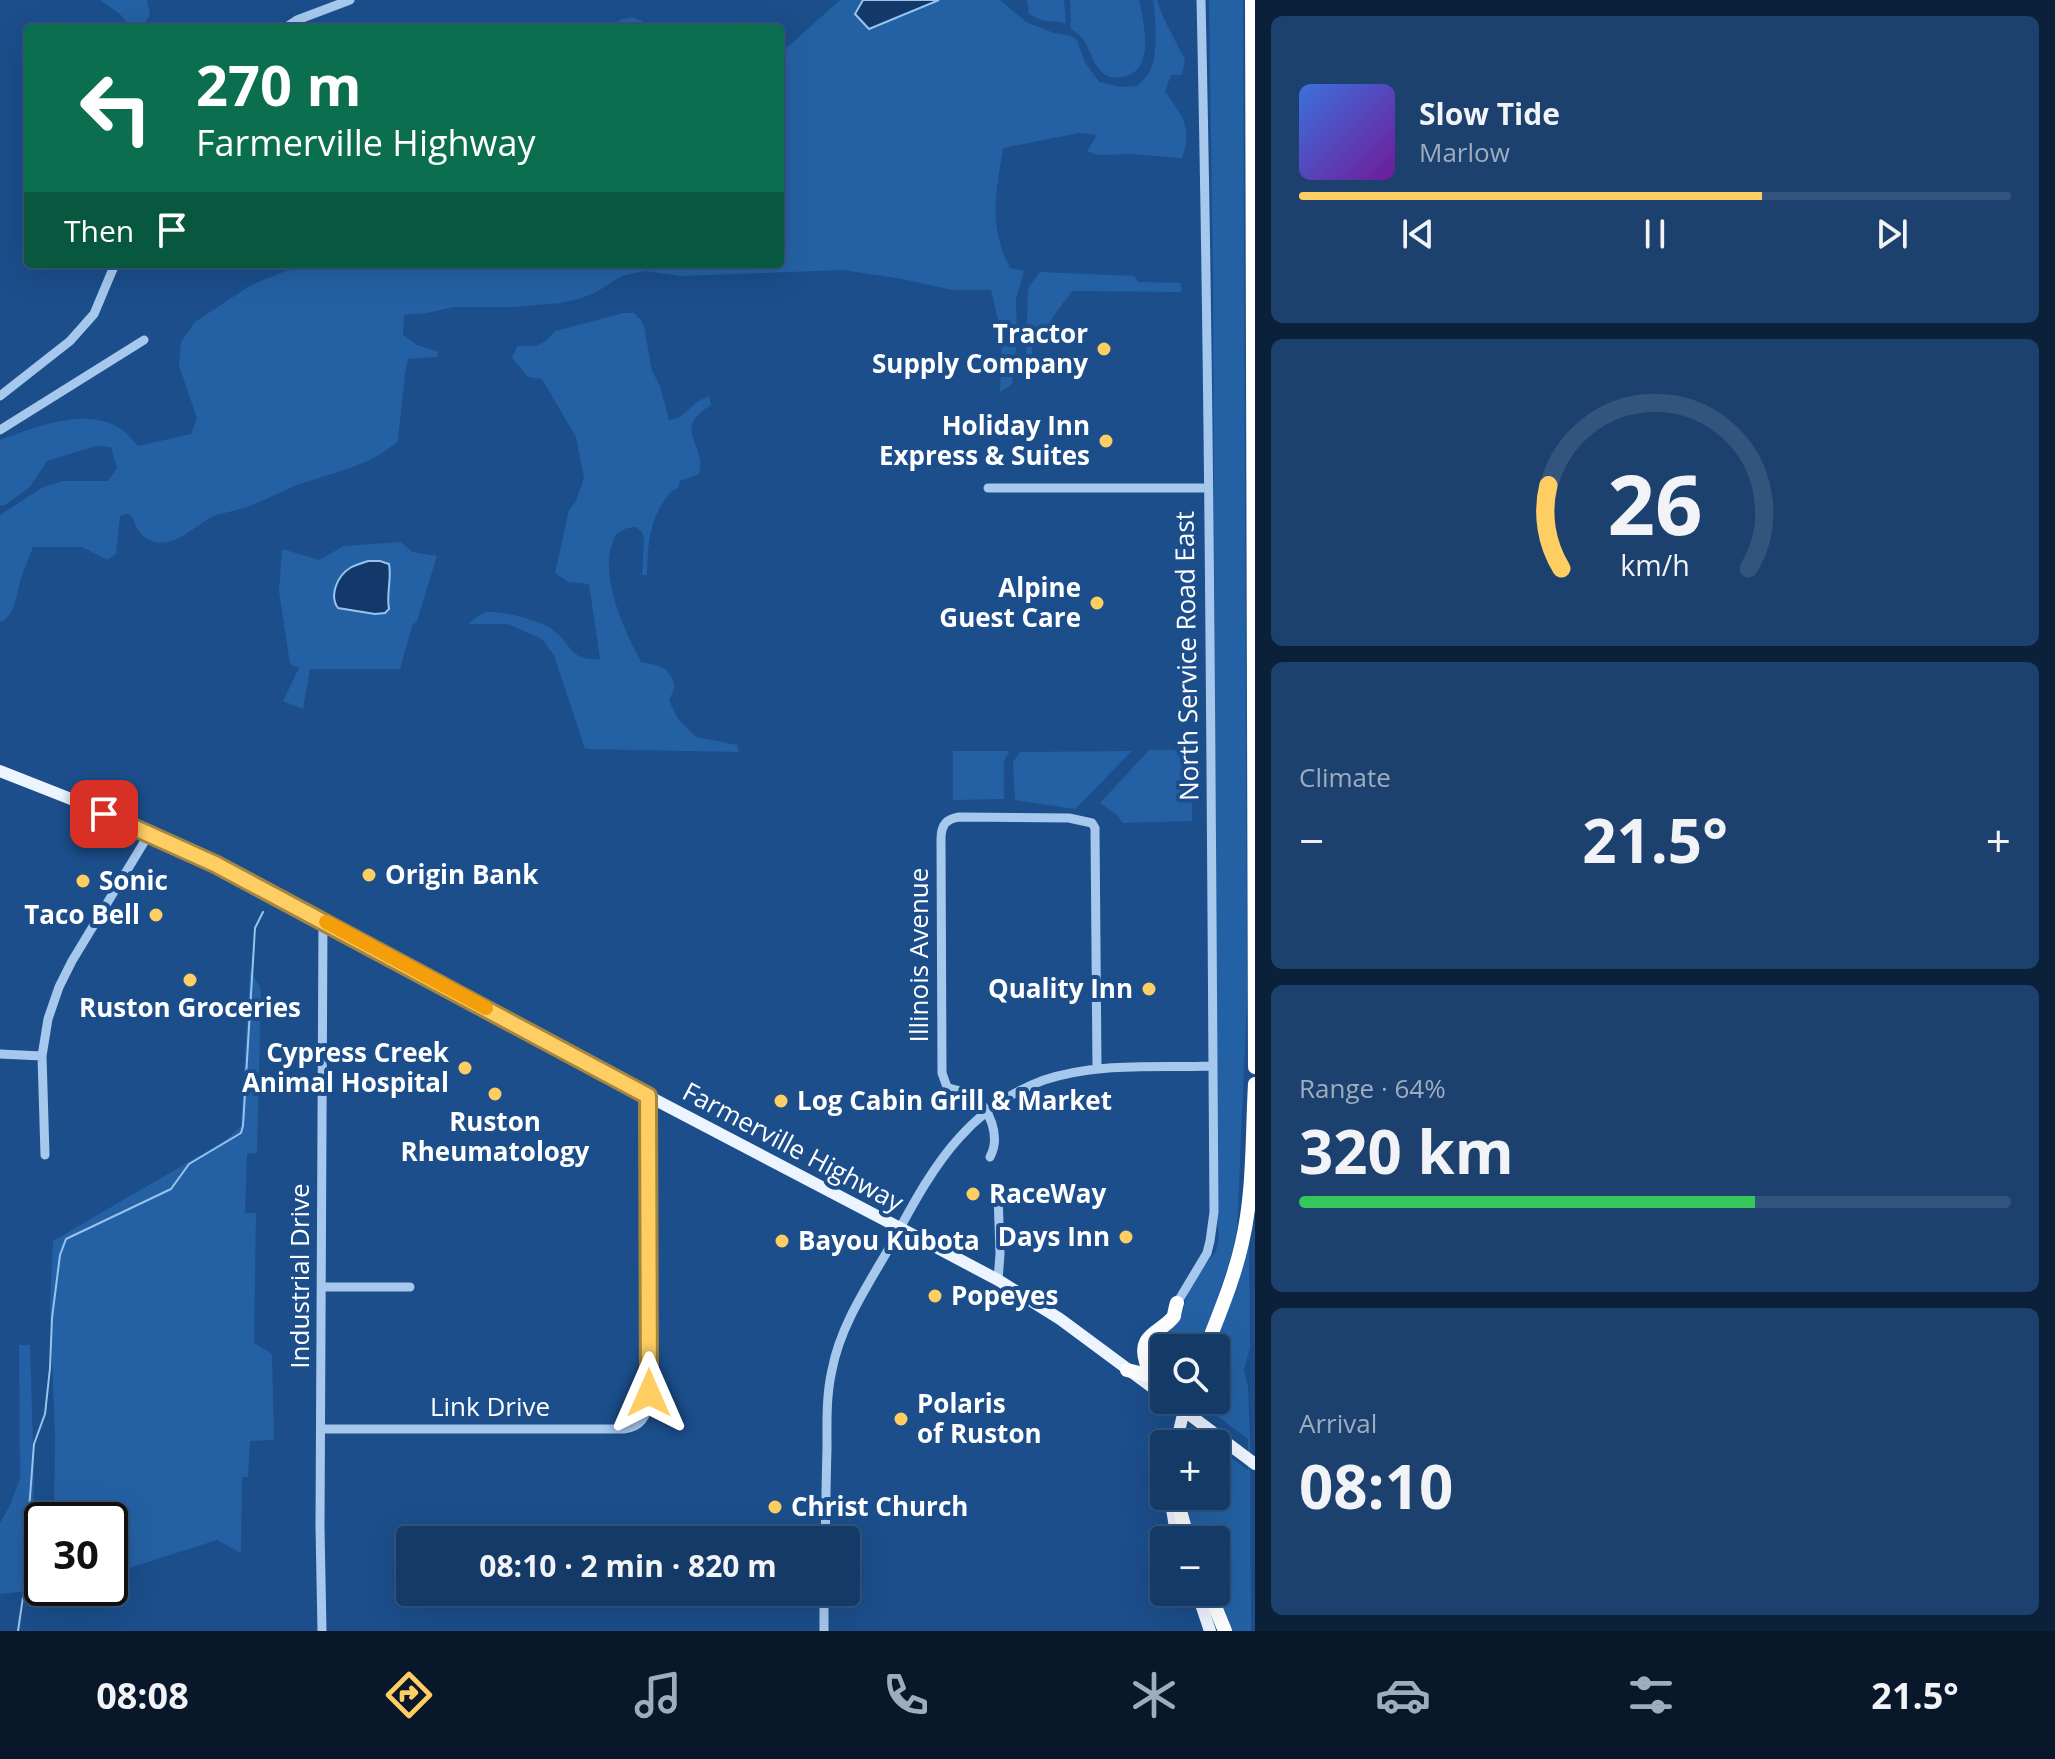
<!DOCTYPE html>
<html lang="en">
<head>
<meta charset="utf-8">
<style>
  body { margin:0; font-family:"Open Sans",sans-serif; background:#1d416e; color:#f1f3f6; height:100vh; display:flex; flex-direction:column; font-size:30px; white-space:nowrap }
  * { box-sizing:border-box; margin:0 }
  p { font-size:26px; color:#9dadc0 }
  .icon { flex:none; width:44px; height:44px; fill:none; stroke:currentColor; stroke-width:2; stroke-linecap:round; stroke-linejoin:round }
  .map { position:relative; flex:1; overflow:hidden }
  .panel { display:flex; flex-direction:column; gap:16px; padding:16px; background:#0b2039; width:800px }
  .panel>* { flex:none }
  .hud { position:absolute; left:24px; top:24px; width:760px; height:244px; border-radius:8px; box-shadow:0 8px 32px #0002,0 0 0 2px #33547c; background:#0b6e4f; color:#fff; overflow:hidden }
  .fabs { position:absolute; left:1150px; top:1334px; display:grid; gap:16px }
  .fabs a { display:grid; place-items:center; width:80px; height:80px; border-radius:8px; background:#143a68; box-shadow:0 8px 32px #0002,0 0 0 2px #33547c; font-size:40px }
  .speed { position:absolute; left:24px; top:1502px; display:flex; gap:16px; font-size:40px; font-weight:700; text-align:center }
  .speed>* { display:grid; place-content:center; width:104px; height:104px; border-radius:50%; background:#143a68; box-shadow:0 8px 32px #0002,0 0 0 2px #33547c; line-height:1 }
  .speed .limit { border:4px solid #111; border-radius:12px; background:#fff; color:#111 }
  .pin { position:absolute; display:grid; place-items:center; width:68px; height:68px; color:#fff; margin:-34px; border-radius:16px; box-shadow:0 4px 12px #0006 }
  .me { position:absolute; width:88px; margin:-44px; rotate:0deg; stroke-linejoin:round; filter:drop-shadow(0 0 6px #0008) }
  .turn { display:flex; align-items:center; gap:28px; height:168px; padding:0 40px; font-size:36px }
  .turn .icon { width:104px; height:104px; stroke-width:2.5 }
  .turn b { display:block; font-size:56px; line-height:68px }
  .then { display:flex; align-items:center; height:76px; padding:0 40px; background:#0003; gap:16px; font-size:30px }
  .big { font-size:60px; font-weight:700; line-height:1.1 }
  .panel .card { flex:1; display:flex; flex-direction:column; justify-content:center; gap:12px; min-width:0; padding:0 28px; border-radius:12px; background:#1d416e }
  .panel .dial { align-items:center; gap:0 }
  .dial svg { height:208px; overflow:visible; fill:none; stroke:#33547c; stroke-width:7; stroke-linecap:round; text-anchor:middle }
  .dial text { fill:#f1f3f6; stroke:none }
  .song { display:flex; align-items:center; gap:24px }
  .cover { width:96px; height:96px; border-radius:12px; background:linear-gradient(135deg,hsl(220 70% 55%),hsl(280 70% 35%)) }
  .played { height:8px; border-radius:4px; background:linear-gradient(90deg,#fece63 65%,#33547c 65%) }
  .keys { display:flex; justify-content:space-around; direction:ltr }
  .heat { display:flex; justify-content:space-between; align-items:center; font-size:44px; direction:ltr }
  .charge { height:12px; border-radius:6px; background:linear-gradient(90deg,#34c759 64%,#33547c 0) }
  .trip { position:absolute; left:396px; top:1526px; width:464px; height:80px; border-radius:8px; background:#143a68; box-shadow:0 8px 32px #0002,0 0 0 2px #33547c; font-weight:700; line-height:80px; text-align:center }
  .menu { display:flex; height:128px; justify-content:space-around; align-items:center; background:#08172a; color:#9dadc0 }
  .menu .icon { width:56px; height:56px }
  .menu .current { color:#fece63 }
  .menu b { font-size:36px; color:#f1f3f6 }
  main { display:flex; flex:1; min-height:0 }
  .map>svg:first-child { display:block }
  .green { fill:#2461a4; fill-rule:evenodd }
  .water { fill:#123969; stroke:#99c3ef; stroke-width:2 }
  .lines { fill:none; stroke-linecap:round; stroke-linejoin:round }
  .stream { stroke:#99c3ef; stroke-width:2 }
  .minor { stroke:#a6c8ed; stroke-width:9 }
  .major { stroke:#ecf4ff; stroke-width:12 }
  .highway { stroke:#fff; stroke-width:14 }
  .route-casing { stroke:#a58640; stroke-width:20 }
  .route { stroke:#fece63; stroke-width:14 }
  .slow { stroke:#f59e0b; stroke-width:14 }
  .poi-dot { fill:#fece63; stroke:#1b4e8b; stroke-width:3 }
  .labels { text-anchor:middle; stroke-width:8; stroke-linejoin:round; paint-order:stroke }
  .poi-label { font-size:26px; font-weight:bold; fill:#fff; stroke:#1b4e8b; text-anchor:start }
  .street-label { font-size:26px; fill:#fff; stroke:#1b4e8b }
</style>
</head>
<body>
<main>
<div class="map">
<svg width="1255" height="1631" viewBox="0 0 1255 1631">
  <rect width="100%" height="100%" fill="#1b4e8b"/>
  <path class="green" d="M100 0H147L150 15 142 27H130L120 14Z
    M840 0H863L855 14 869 29 939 0H1000L1026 22 1054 33 1068 35 1077 40 1085 62 1099 82 1122 87 1137 86C1141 82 1147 77 1150 71 1158 56 1156 17 1153 0H1157L1163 17 1185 60 1182 75H1171L1165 91C1182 116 1193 127 1182 158L1131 154 1098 155 1087 151 1097 135 1079 133 1003 148C996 194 988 225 1010 268L1024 271 1016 299 1017 339 1012 384 1000 392 1002 337 991 290H952L902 279 843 270 681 276 645 271 622 276 596 292 582 298 561 303 511 307H453L427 313 404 315 403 335 417 345 438 352 437 357 408 359 405 373 398 441C371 466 331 473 297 485 280 492 263 501 246 507 236 511 226 512 216 515 196 523 179 547 155 542 141 539 136 528 132 516L126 514 120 516 116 554 107 560 82 547H33C29 558 24 568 21 579 16 595 16 612 2 622L0 621V515L43 487 63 481H108L117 468 111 447 96 446 47 461 30 487 5 505 0 506V440C36 427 90 404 125 432 129 436 134 441 138 446L191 434 197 418 179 366 181 342 195 322 251 285 286 271 323 264H780V54Z
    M1027 0H1064L1066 23 1041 20 1029 14Z
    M1070 0H1139C1144 23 1156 72 1122 77 1117 78 1108 78 1104 74 1089 63 1091 39 1071 29Z
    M1209 0H1243L1247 999 1237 1231 1232 1253 1201 1348H1164V1375L1149 1365 1153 1336 1182 1313 1189 1289 1207 1262 1216 1252 1219 1236 1217 1221 1213 277Z
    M632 17 642 21 648 28H602L623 19Z
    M1040 272 1134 276 1138 282 1181 283V292L1072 291 1052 318V324L1047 329V336L1032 346V365H1026L1028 288Z
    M624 313H634L640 319 644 326 652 371 660 386 669 420C682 419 687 410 697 402 700 400 705 398 709 396L711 405C670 430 708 444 699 474L680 481 678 488C671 491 669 494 664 501 648 524 648 548 647 575H642L644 537 642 532 636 527 627 528 616 534C614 540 611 546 610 552 604 587 625 631 641 662 660 666 668 665 675 686L669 701 678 719 696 737 737 745 739 752 585 749 554 655 542 639 508 624H468C473 621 478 615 484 613 496 608 539 621 550 628 573 643 567 661 600 659L589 584 568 582 555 573 569 510 576 501 584 478 576 437 542 379 528 377 512 358 517 346H536L546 341 555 331Z
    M401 542 412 552 437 556 417 621 412 626 400 669H310L303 709 283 701 299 668 290 664 279 591 282 549 319 560 344 546ZM389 564C391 579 386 594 389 609L375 614 338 608Z
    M1149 750H1173L1192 757V821L1123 823 1117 815 1100 803Z
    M953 751H1009L1004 761V799L953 800Z
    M1132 751 1075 809 1015 800 1013 762 1020 752Z
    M250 969 261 989 257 1153 247 1154 245 1213H256L254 1343 272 1354 274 1440 250 1441 248 1477H242L241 1553 217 1540 110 1574V1520H54L55 1436 50 1305 53 1241 226 1140 241 1126Z
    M1249 1242 1250 1348 1244 1370 1248 1387 1250 1439 1251 1631H1230L1216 1592V1540H1192L1181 1496H1216V1447L1248 1470V1439L1196 1400H1216V1348H1210Z
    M19 1345H30L34 1481 29 1591 0 1594V1523L9 1507 20 1479Z
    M53 1588H84L82 1608 69 1598 53 1596Z"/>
  <path class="water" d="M863 0H939L869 29 855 14Z
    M368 561H380L389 564C392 579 386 593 389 609L385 613 375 614 338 608C329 596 337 576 350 568 355 565 362 563 368 561Z"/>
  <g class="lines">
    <path class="stream" d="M18 1631 28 1563 29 1510 34 1444 45 1414 50 1368 52 1318 60 1255 66 1239 171 1189 189 1164 241 1133 243 1126 255 928 263 912"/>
    <path class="minor" d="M285 28 297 20 350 0
      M0 396 70 341 94 314 115 264
      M0 430 144 340
      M988 488H1208
      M0 1054 42 1056
      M45 1155 42 1056 48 1019 59 987 72 961 149 834
      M990 1157C1001 1137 990 1107 971 1095 963 1090 954 1091 947 1087L942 1073 941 839C941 825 946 819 959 817L1069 818 1092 823 1095 828 1097 1069
      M998 1280 1000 1254 998 1193
      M322 1287H410
      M1177 1303 1207 1253 1210 1241 1214 1212C1211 808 1210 404 1201 0
      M321 1429H624C642 1427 648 1415 649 1398L648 1096
      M825 1540C826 1510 826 1479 827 1449 827 1423 826 1396 832 1370 840 1327 866 1288 888 1250 909 1212 930 1170 959 1138 982 1112 1011 1092 1044 1080 1098 1062 1156 1068 1212 1066
      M322 1631 320 1527 323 921
      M824 1631V1592"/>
    <path class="major" d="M0 771 71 799 215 864 648 1096 900 1228 998 1280 1060 1319 1164 1396
      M1170 1400 1255 1464
      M1176 1444 1184 1410
      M1170 1496 1177 1540
      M1197 1592 1210 1631"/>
    <path class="highway" d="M1252 0 1255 1067
      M1206 1348C1219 1314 1234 1279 1242 1243 1254 1192 1252 1137 1255 1084
      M1127 1370 1156 1377
      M1164 1378C1155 1375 1148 1371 1146 1362 1137 1333 1163 1332 1174 1316 1174 1315 1176 1305 1177 1303
      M1184 1410 1187 1400
      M1176 1496 1188 1540
      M1209 1592 1225 1631"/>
  </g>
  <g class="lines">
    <g class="route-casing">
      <path id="route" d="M104 814 215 864 648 1096 649 1393"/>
    </g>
    <use href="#route" class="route"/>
    <path class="slow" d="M326 922 486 1008"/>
  </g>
  <g class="poi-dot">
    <circle cx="1104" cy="349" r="8"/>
    <circle cx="1106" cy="441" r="8"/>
    <circle cx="1097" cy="603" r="8"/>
    <circle cx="369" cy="875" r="8"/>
    <circle cx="83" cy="881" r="8"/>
    <circle cx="156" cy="915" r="8"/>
    <circle cx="190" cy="980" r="8"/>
    <circle cx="1149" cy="989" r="8"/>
    <circle cx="465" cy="1068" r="8"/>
    <circle cx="495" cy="1094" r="8"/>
    <circle cx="781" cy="1101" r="8"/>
    <circle cx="973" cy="1194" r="8"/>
    <circle cx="1126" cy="1237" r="8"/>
    <circle cx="782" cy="1241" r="8"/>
    <circle cx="935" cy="1296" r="8"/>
    <circle cx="901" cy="1419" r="8"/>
    <circle cx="775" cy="1507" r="8"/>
  </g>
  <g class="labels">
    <g class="poi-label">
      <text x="1088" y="343" text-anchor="end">Tractor<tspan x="1088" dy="30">Supply Company</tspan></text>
      <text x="1090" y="435" text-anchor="end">Holiday Inn<tspan x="1090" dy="30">Express &amp; Suites</tspan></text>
      <text x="1081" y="597" text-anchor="end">Alpine<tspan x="1081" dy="30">Guest Care</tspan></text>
      <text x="385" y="884">Origin Bank</text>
      <text x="99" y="890">Sonic</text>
      <text x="140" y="924" text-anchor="end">Taco Bell</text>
      <text x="1133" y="998" text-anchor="end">Quality Inn</text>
      <text x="190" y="1017" text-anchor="middle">Ruston Groceries</text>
      <text x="449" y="1062" text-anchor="end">Cypress Creek<tspan x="449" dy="30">Animal Hospital</tspan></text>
      <text x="797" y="1110">Log Cabin Grill &amp; Market</text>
      <text x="495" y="1131" text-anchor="middle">Ruston<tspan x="495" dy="30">Rheumatology</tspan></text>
      <text x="989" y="1203">RaceWay</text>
      <text x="1110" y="1246" text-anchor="end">Days Inn</text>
      <text x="798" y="1250">Bayou Kubota</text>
      <text x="951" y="1305">Popeyes</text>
      <text x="917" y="1413">Polaris<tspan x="917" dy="30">of Ruston</tspan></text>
      <text x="791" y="1516">Christ Church</text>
    </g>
    <g class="street-label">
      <text transform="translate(1187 656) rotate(-91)" y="9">North Service Road East</text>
      <text transform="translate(919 955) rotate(-90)" y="9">Illinois Avenue</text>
      <text transform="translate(793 1147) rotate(28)" y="9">Farmerville Highway</text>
      <text transform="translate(300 1276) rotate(-90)" y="9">Industrial Drive</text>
      <text x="490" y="1416">Link Drive</text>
    </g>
  </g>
</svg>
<div class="fabs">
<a><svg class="icon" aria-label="search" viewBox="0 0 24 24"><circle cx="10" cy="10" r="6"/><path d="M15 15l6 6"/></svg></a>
<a>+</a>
<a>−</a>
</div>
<div class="speed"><div class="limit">30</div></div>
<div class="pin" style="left:104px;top:814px;background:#d93025"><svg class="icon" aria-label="arrive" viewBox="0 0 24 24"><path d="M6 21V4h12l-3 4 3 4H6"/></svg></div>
<svg class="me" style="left:649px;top:1393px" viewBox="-20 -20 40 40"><path d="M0-17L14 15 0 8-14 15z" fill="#fece63" stroke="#fff" stroke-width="4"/></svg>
<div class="trip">08:10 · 2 min · 820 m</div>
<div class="hud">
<div class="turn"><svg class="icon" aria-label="left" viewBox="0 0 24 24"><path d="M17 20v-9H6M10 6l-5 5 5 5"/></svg><div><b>270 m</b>Farmerville Highway</div></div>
<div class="then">Then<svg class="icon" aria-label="arrive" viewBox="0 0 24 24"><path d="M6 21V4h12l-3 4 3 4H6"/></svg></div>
</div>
</div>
<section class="panel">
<div class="card">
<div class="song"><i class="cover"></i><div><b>Slow Tide</b><p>Marlow</p></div></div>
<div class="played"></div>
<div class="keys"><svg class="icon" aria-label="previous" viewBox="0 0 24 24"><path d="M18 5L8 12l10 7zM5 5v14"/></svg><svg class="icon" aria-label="pause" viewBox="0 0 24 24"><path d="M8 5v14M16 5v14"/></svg><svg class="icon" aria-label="next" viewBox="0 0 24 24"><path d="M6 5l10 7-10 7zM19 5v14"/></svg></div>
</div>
<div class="card dial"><svg viewBox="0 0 100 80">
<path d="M14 69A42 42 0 1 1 86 69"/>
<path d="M14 69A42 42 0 0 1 9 37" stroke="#fece63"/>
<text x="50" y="56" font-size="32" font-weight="700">26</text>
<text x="50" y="72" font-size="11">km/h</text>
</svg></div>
<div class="card"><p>Climate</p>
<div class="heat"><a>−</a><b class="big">21.5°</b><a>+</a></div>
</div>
<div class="card"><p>Range · 64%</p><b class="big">320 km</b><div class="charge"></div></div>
<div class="card"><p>Arrival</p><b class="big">08:10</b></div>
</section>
</main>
<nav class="menu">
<b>08:08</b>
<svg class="icon current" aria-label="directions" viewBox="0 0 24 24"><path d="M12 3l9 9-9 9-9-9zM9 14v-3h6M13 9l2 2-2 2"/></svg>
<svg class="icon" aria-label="music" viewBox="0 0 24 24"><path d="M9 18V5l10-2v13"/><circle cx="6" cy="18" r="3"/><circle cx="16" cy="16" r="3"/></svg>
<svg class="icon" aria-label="phone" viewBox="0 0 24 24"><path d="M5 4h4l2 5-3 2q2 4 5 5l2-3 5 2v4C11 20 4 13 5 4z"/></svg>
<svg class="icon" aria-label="climate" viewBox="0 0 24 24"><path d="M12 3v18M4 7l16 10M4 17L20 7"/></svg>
<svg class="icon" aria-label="car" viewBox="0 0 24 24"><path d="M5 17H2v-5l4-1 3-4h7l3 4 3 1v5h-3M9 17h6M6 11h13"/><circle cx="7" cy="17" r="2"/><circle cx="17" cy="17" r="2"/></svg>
<svg class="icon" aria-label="filters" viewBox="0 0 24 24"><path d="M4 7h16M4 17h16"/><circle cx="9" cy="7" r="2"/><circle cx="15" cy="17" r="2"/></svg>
<b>21.5°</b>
</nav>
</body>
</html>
